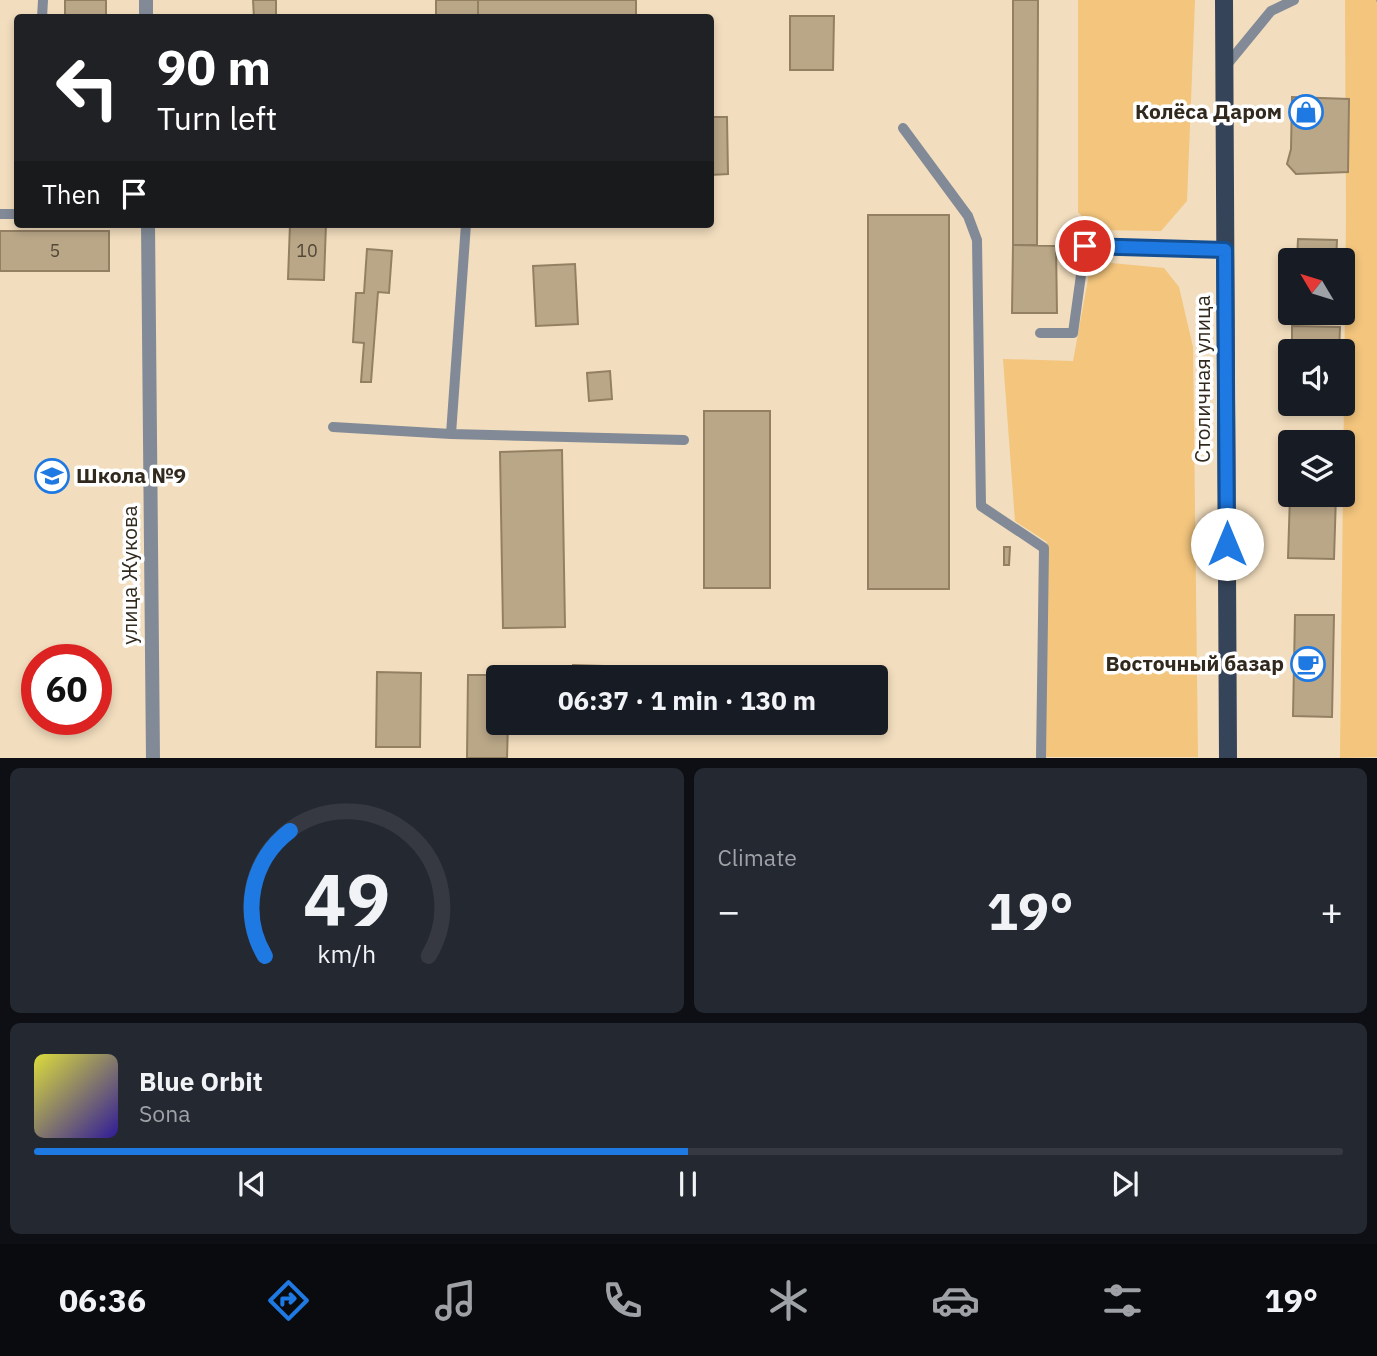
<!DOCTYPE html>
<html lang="en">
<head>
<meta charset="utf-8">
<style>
  body { margin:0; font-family:"IBM Plex Sans",sans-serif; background:#242831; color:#f1f3f6; height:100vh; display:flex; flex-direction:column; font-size:26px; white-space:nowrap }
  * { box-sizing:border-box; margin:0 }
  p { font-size:23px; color:#9ea1a6 }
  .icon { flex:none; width:38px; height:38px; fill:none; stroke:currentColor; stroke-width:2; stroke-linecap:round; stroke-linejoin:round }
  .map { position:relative; height:758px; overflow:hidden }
  .panel { display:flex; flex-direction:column; gap:10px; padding:10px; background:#0d0f14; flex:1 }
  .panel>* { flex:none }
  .guide { position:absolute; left:14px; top:14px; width:700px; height:214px; border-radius:7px; box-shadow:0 4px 10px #0003; background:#202124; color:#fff; overflow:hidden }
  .needle { width:46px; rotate:308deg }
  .buttons { position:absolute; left:1278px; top:248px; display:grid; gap:14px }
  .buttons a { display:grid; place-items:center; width:77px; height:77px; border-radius:7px; background:#171b24; box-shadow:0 4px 10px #0003; font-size:35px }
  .speed { position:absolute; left:21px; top:644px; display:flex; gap:14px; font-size:35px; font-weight:700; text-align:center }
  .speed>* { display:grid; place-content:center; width:91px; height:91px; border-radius:50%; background:#171b24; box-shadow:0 4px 10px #0003; line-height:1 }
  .speed .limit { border:10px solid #d22; background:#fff; color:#111 }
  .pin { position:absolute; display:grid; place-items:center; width:60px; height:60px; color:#fff; margin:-30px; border:4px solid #fff; border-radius:50%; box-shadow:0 2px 7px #0007 }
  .me { position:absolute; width:77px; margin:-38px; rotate:0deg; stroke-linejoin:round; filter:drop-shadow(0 0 5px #0008) }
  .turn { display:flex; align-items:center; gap:24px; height:147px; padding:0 28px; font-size:32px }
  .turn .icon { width:91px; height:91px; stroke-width:2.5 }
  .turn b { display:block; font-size:49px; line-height:60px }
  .then { display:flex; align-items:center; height:66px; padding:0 28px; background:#0003; gap:14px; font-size:26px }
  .big { font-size:52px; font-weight:800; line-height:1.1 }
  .panel .widget { flex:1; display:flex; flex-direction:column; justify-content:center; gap:10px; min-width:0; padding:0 24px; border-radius:10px; background:#242831 }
  .panel .dial { align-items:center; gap:0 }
  .dial svg { height:182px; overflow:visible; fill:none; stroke:#363941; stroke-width:7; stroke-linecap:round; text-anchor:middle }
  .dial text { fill:#f1f3f6; stroke:none }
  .song { display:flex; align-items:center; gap:21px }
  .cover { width:84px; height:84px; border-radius:10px; background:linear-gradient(135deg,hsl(60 70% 55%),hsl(250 70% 35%)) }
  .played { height:7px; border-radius:4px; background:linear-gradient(90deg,#1e79e2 50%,#363941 50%) }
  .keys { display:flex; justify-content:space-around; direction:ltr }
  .heat { display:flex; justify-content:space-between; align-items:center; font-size:38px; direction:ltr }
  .panel .tiles { flex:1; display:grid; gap:10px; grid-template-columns:1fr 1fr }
  .widget:last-child { grid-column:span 2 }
  .trip { position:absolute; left:486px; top:665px; width:402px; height:70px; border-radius:7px; background:#171b24; box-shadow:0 4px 10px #0003; font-weight:800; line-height:70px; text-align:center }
  .tab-bar { display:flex; height:112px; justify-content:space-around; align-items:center; background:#090b0e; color:#9ea1a6 }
  .tab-bar .icon { width:49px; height:49px }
  .tab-bar .selected { color:#1e79e2 }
  .tab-bar b { font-size:32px; color:#f1f3f6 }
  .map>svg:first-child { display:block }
  .green { fill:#f3c57d }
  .building { fill:#baa788; stroke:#938063; stroke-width:2 }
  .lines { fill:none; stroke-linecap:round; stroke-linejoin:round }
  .path { stroke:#b5a48b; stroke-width:3.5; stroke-dasharray:5 5; stroke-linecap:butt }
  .service { stroke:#818a96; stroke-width:10 }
  .minor { stroke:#818a96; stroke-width:14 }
  .primary { stroke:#354459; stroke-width:18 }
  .route-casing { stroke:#144f93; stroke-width:18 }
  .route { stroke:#1e79e2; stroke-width:12 }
  .labels { text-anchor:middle; stroke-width:7; stroke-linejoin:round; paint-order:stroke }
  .number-label { font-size:18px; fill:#534838 }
  .poi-label { font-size:21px; font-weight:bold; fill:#31291d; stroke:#fff; text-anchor:end }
  .street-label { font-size:21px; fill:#31291d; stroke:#fff }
</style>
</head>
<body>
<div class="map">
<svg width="1377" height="758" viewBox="0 0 1377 758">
  <rect width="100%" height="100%" fill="#f2ddbe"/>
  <path class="green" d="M1078 0H1195L1187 201 1161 231 1095 230 1078 212Z
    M1345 0H1377V757L1340 758 1346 215Z
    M1101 262 1164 268 1179 287 1193 347 1198 757H1046L1047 542 1015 521 1003 359 1073 361 1089 274Z"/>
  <path class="building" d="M65 0H106V18H65Z
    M253 0H276V18H254Z
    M436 0H478V18H436Z
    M478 0H636V18H478Z
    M1013 0H1038L1037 245H1013Z
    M790 16H834L833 70H790Z
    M1292 97 1349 99 1348 172 1296 174 1287 164 1291 149Z
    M710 117H727L728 174 710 175Z
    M868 215H949V589H868Z
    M290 224H326L324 280 288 279Z
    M0 231H109V271H0Z
    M1298 239 1337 240 1336 261H1297Z
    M1013 245 1056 246 1057 313H1012Z
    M367 249 392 251 389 293 378 292 371 382H361L364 343 353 342 356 293H364Z
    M575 264 578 324 536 326 533 266Z
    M1292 326 1340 327 1339 352H1292Z
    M610 371 612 399 589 401 587 373Z
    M1290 404H1337V414L1290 413Z
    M704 411H770V588H704Z
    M1291 439 1337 440V443H1291Z
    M562 450 565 627 503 628 500 452Z
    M1290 495H1336L1334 559 1288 558Z
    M1004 547H1010L1009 565H1004Z
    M1295 615H1334L1332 717 1293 716Z
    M573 665 668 668 667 677H572Z
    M377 672 421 673 420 747H376Z
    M468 675H508L499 677V723H508L507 758H467Z"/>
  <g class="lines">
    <path class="path" d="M1376 0H1377"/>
    <path class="service" d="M42 18 43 0
      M1225 67 1271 11 1294 0
      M903 128 968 216 977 240 981 506 1044 548 1041 758
      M0 214H18
      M1040 333H1073L1085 246 1225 250
      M333 427 451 434 684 440
      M451 434 466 224"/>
    <path class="minor" d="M146 0V18
      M148 224 153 758"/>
    <path class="primary" d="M1224 0 1228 758"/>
  </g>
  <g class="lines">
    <g class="route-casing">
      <path id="route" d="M1085 246 1225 250 1227 544"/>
    </g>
    <use href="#route" class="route"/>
  </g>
  <defs>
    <g id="shop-ring" transform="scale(1.75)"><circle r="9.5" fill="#fff" stroke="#1e79e2" stroke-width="1.5"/><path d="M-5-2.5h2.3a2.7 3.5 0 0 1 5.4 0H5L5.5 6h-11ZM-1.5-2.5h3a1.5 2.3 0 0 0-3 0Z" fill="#1e79e2"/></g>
    <g id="school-ring" transform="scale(1.75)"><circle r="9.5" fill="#fff" stroke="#1e79e2" stroke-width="1.5"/><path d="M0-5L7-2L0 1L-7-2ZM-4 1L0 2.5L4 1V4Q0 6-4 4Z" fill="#1e79e2"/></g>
    <g id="cafe-ring" transform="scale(1.75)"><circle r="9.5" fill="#fff" stroke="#1e79e2" stroke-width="1.5"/><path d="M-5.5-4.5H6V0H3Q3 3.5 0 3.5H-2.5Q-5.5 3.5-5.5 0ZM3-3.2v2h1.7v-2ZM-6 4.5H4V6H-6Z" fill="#1e79e2"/></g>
  </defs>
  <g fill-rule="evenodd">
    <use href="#shop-ring" x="1306" y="112"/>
    <use href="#school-ring" x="52" y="476"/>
    <use href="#cafe-ring" x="1308" y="664"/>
  </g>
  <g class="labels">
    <g class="number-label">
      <text x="55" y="257">5</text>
      <text x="307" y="257">10</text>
    </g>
    <g class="poi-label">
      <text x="1282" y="119">Колёса Даром</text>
      <text x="76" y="483" text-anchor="start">Школа №9</text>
      <text x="1284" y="671">Восточный базар</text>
    </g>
    <g class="street-label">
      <text transform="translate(1203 379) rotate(-90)" y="7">Столичная улица</text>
      <text transform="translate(130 575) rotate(-90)" y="7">улица Жукова</text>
    </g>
  </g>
</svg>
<div class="buttons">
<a><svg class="needle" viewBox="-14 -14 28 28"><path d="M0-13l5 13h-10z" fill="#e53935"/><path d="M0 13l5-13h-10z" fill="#9ea1a6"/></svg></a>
<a><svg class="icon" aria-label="sound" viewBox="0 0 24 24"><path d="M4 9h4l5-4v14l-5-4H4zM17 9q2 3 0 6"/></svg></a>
<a><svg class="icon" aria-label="layers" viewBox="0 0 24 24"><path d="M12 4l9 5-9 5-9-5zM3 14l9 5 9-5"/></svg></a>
</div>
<div class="speed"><div class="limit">60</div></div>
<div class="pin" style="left:1085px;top:246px;background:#d93025"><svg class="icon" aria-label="arrive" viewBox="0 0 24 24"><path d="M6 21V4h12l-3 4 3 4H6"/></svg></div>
<svg class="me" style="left:1227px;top:544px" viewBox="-20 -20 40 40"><circle r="19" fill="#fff"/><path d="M0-13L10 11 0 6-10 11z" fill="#1e79e2"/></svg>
<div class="trip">06:37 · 1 min · 130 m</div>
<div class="guide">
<div class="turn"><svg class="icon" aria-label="left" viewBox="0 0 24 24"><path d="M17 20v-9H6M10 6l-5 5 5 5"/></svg><div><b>90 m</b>Turn left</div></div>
<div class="then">Then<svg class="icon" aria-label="arrive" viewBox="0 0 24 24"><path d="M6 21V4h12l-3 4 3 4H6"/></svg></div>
</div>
</div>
<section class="panel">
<div class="tiles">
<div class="widget dial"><svg viewBox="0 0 100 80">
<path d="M14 69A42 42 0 1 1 86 69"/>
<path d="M14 69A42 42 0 0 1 25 14" stroke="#1e79e2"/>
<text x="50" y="56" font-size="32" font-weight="700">49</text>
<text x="50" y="72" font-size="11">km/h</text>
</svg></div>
<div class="widget"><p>Climate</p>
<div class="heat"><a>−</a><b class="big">19°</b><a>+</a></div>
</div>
<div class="widget">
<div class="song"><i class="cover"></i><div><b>Blue Orbit</b><p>Sona</p></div></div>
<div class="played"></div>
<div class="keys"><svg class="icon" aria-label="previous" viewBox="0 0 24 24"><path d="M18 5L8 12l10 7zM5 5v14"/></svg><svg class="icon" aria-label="pause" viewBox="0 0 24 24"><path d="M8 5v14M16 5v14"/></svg><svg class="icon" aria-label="next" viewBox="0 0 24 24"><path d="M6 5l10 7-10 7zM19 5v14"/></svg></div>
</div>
</div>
</section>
<nav class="tab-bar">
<b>06:36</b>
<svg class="icon selected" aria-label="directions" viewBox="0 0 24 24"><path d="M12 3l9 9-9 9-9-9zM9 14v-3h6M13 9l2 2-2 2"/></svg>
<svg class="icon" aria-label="music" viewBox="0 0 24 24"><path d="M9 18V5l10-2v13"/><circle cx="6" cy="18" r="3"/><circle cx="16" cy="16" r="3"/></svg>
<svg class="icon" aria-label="phone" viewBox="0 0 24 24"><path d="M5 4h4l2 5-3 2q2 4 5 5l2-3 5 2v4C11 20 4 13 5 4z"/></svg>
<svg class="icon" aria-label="climate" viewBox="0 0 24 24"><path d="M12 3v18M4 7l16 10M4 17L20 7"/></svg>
<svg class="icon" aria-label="car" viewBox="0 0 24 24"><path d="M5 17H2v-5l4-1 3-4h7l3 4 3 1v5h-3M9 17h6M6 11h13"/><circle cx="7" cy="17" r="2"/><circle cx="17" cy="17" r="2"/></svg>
<svg class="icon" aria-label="filters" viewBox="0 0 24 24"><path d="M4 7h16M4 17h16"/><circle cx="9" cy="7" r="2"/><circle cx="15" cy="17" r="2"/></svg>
<b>19°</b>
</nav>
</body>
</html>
